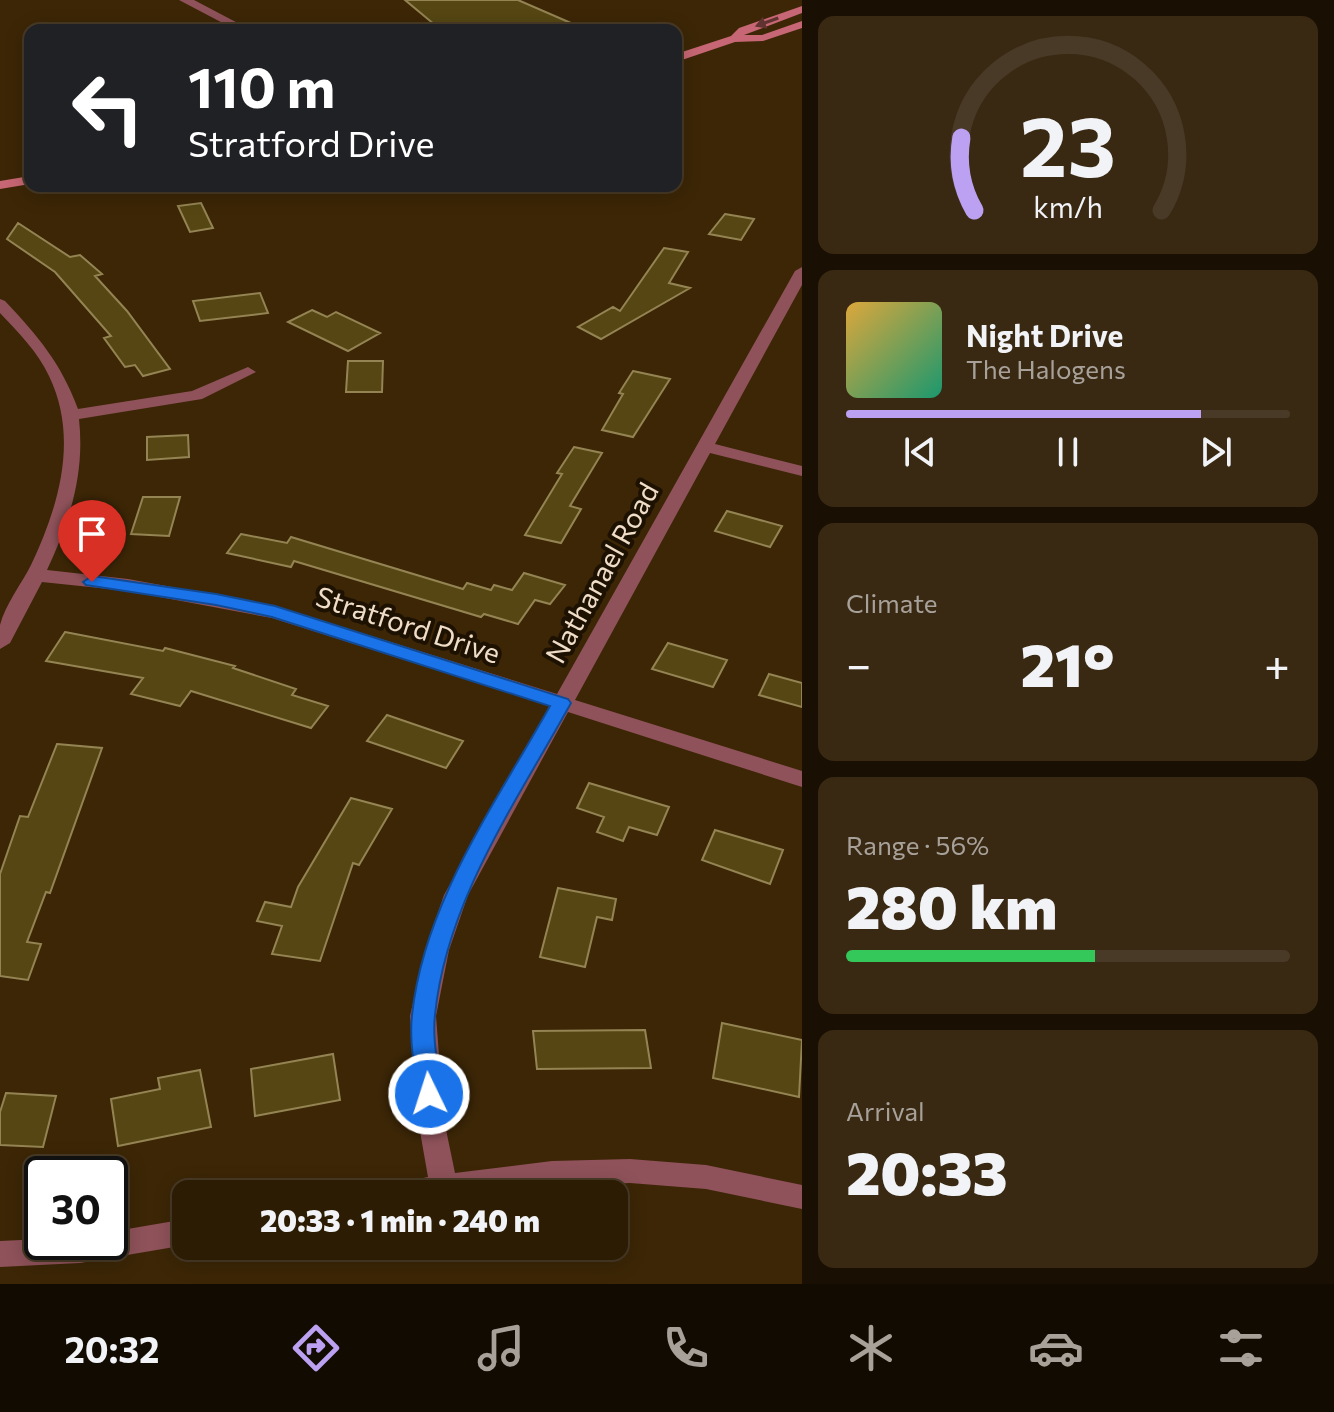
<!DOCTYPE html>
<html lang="en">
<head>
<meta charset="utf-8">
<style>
  body { margin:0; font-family:Commissioner,sans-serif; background:#392913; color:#f1f3f6; height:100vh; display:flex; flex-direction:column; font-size:30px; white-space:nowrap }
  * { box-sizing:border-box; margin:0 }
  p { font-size:26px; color:#a7a19a }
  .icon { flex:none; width:44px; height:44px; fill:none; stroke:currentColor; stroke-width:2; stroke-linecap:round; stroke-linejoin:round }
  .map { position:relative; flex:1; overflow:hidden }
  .panel { display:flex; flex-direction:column; gap:16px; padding:16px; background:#190f02; width:532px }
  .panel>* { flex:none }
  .top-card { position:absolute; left:24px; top:24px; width:658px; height:168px; border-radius:16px; box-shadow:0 4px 20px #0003,0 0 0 2px #483a26; background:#202124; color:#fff; overflow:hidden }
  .speed { position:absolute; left:24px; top:1156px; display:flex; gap:16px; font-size:40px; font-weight:700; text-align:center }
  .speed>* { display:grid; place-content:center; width:104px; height:104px; border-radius:50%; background:#2d1c04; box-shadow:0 4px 20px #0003,0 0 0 2px #483a26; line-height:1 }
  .speed .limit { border:4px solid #111; border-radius:12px; background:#fff; color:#111 }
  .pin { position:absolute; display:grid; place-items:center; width:68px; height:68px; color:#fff; margin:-82px -34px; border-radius:50% 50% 50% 0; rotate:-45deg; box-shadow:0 0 8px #0007 }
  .pin .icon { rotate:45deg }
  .me { position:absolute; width:88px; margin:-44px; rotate:356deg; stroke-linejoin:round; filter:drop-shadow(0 0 6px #0008) }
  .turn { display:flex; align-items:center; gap:28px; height:168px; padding:0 32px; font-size:36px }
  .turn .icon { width:104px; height:104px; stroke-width:2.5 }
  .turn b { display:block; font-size:56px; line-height:68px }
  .big { font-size:60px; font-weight:800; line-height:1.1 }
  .panel .tile { flex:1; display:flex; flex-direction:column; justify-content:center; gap:12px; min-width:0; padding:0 28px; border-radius:16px; background:#392913 }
  .panel .dial { align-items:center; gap:0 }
  .dial svg { height:208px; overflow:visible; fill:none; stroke:#483a26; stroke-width:7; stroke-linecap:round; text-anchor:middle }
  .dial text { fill:#f1f3f6; stroke:none }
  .song { display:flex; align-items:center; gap:24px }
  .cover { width:96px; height:96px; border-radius:12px; background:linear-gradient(135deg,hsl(40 70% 55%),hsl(160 70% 35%)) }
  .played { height:8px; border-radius:4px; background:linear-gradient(90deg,#bca0f2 80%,#483a26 80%) }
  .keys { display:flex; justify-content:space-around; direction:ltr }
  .heat { display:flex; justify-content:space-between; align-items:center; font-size:44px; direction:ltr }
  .charge { height:12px; border-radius:6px; background:linear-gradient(90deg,#34c759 56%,#483a26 0) }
  .trip { position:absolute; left:172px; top:1180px; width:456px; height:80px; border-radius:16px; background:#2d1c04; box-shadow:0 4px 20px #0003,0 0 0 2px #483a26; font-weight:800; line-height:80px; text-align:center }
  .tabs { display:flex; height:128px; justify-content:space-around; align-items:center; background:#120b02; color:#a7a19a }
  .tabs .icon { width:56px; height:56px }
  .tabs .selected { color:#bca0f2 }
  .tabs b { font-size:36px; color:#f1f3f6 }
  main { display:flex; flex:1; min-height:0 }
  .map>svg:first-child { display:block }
  .building { fill:#554613; stroke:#948453; stroke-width:2 }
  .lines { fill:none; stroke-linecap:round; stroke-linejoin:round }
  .minor { fill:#8f525a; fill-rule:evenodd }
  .secondary { fill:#c76674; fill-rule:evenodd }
  .oneway { fill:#613330 }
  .route { fill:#1a73e8; stroke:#114b97; stroke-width:2 }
  .labels { text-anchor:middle; stroke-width:8; stroke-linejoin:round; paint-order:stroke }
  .street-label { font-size:28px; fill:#efddc8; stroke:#1d1102 }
</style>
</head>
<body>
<main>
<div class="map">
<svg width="802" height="1284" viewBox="0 0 802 1284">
  <rect width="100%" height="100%" fill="#3c2606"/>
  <path class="building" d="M405 0H518L587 30H461V27L441 30Z
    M201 203 213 228 190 232 178 206Z
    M725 214 754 219 741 240 709 234Z
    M18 223 70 257 80 255 102 274 95 276 127 311 170 369 143 376 135 365 125 367 104 338 111 336 55 272 7 239Z
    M664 248 688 252 669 283 690 288 601 339 578 327 613 307 620 311Z
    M260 293 268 313 200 321 193 301Z
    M312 310 327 317 336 312 380 333 348 351 288 322Z
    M348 361H383L382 392H346Z
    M633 371 670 379 633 437 602 430 623 394 619 393Z
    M188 435 189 457 147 460V437Z
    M574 447 602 453 570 506 581 509 561 543 525 535 562 474 557 473Z
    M143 497H180L169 536 131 534Z
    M727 511 782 526 770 547 715 531Z
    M241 534 287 543 291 537 463 589 467 583 491 590 494 585 512 590 524 573 565 585 550 604 535 600 518 624 484 614 481 617 294 561 291 567 227 553Z
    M65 632 163 651 165 648 235 666 233 668 296 689 292 695 328 706 311 728 191 691 180 706 131 694 143 678 46 661Z
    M668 643 727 660 713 687 652 669Z
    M769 674 802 683V707L759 695Z
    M387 715 463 741 446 768 367 741Z
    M57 744 102 748 50 893 46 892 27 942 41 944 28 980 0 976V874L20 816 28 817Z
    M589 783 669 807 657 835 629 827 623 841 597 832 604 817 577 808Z
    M351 798 392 809 359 865 353 863 320 961 272 954 282 926 257 921 265 902 291 907 298 887Z
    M715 830 783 850 770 884 702 860Z
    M558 888 616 899 612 920 597 917 585 967 540 957Z
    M722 1023 802 1040 799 1097 713 1078Z
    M645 1030 651 1068 537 1069 533 1031Z
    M333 1054 340 1100 255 1116 251 1069Z
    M200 1070 211 1127 118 1146 111 1099 160 1089 158 1078Z
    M6 1093 56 1096 43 1147 0 1145V1112Z"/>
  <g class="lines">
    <path class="minor" d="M179 0H194L251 30H236Z
      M802 267V285L715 444 802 466V476L710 453 575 700 802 771V787L568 712 468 895 449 950 436 1016 444 1120 455 1173 552 1161 630 1159 706 1165 802 1185V1209L706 1189 630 1183 552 1186 475 1194H386L390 1185 428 1177 418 1120 410 1016 425 950 444 895 550 706 272 618 128 591 42 582 10 643 0 649C0 642 0 632 0 625 5 605 22 583 31 565 59 506 79 438 49 376 38 352 18 332 0 313V299L5 301C38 336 61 363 78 409L192 391 248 367 256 372 202 399 79 419C85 473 70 521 47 570L128 579 275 606 557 694 795 271Z
      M186 1219V1245L80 1263 0 1267V1241L42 1239V1242H110V1232Z"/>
    <path class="secondary" d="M802 6V13L744 35H762L802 21V28L763 41 735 42 676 62V54L731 36 739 28Z
      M30 176V184L0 189V181Z"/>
  </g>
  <defs><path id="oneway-solid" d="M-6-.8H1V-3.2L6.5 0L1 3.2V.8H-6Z" transform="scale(2)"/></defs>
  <use class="oneway" href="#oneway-solid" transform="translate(767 22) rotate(160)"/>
  <path class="route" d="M92 576 216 594 275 606 568 699 571 703C517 801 446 901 435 1015 432 1040 439 1069 441 1094L437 1101 429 1104 420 1101 417 1094C415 1069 409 1040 412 1015 424 902 496 803 550 706L272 617 216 605 86 585 83 582Z"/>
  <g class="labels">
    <g class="street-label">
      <text transform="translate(602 573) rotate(-61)" y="10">Nathanael Road</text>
      <text transform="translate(408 625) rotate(18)" y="10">Stratford Drive</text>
    </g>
  </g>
</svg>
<div class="speed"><div class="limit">30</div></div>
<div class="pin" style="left:92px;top:582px;background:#d93025"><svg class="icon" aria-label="arrive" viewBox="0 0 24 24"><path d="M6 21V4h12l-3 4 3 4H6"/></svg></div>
<svg class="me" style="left:429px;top:1094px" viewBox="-20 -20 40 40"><circle r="17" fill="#1a73e8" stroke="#fff" stroke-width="3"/><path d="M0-11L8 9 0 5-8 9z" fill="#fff"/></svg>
<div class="trip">20:33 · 1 min · 240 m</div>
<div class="top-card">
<div class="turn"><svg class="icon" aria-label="left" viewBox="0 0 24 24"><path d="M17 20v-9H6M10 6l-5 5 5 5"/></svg><div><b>110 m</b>Stratford Drive</div></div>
</div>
</div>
<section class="panel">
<div class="tile dial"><svg viewBox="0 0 100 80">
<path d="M14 69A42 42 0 1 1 86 69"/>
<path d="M14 69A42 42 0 0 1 9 41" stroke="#bca0f2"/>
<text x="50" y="56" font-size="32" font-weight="700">23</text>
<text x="50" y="72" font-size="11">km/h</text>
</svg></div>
<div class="tile">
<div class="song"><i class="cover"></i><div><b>Night Drive</b><p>The Halogens</p></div></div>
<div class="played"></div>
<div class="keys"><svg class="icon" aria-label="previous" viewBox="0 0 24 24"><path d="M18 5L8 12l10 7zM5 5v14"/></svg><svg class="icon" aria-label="pause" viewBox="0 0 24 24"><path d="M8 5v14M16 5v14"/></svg><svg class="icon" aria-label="next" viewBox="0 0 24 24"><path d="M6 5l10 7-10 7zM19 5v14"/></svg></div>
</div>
<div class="tile"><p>Climate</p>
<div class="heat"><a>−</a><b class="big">21°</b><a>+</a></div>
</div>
<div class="tile"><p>Range · 56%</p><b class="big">280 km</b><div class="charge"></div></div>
<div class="tile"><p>Arrival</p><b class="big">20:33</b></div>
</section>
</main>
<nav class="tabs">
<b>20:32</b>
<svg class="icon selected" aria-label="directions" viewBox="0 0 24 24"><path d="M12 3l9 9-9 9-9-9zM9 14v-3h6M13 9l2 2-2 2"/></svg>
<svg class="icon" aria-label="music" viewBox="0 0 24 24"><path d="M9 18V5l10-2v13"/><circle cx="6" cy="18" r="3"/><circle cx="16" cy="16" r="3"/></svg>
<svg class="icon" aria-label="phone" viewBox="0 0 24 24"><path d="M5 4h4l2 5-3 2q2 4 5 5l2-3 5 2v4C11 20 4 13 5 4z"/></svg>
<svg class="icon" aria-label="climate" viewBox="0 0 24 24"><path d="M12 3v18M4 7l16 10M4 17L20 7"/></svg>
<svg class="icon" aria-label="car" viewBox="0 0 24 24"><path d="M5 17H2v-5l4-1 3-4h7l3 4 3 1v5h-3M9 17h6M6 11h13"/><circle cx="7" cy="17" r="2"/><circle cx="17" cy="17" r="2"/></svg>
<svg class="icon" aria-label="filters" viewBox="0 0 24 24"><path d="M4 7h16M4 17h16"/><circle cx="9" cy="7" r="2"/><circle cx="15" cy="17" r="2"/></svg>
</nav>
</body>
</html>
